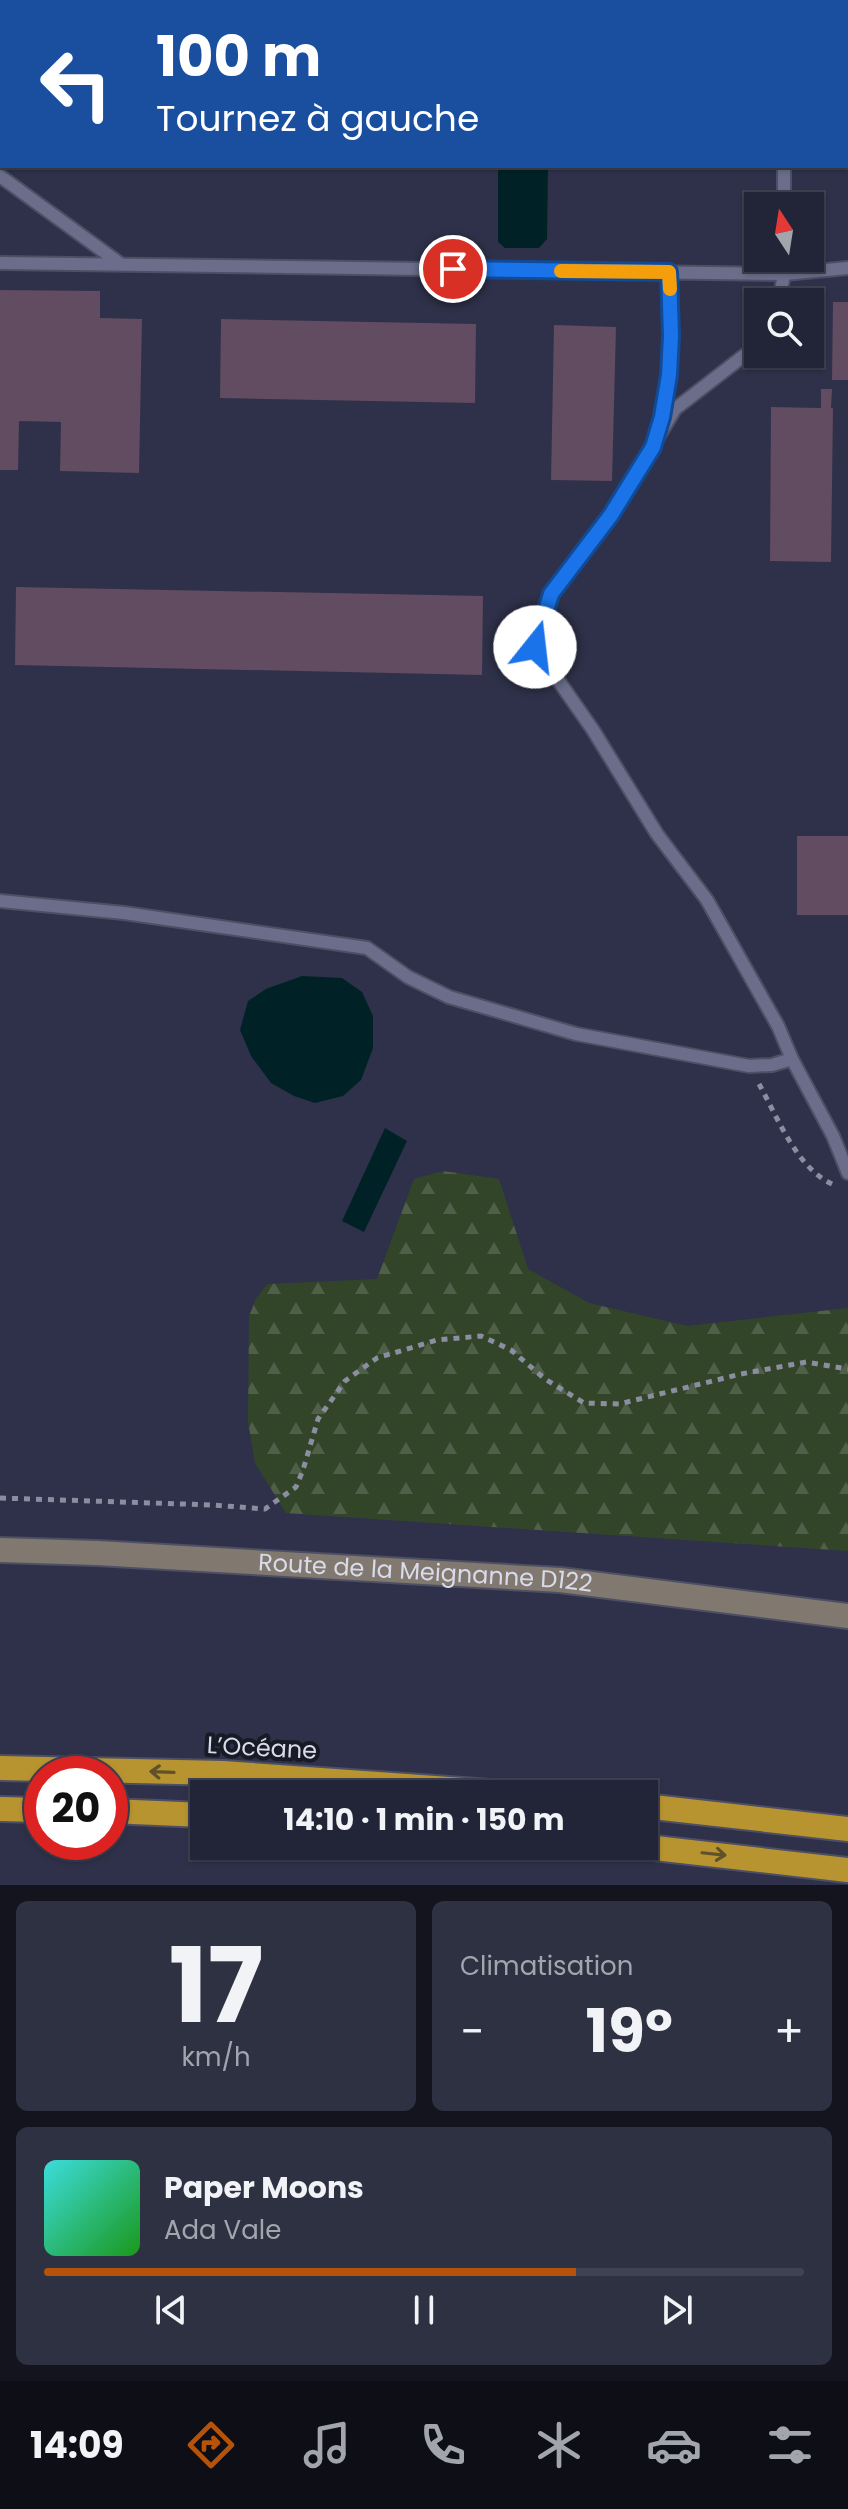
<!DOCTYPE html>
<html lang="fr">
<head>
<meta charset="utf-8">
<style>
  body { margin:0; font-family:Poppins,sans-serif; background:#2e3142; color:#f1f3f6; height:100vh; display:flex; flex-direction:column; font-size:30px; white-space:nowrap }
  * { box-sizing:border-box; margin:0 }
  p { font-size:26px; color:#a2a5ad }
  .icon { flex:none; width:44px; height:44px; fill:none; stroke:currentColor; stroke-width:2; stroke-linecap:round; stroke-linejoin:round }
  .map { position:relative; height:1885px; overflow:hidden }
  .details { display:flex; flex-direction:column; gap:16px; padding:16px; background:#13141e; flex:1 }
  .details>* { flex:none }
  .banner { position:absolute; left:0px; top:0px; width:848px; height:168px; box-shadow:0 2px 6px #0004,0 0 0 2px #3f4252; background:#1a4fa0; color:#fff; overflow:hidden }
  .needle { width:52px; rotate:348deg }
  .buttons { position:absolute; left:744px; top:192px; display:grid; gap:16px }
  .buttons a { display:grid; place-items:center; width:80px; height:80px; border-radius:0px; background:#222537; box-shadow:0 2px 6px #0004,0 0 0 2px #3f4252; font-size:40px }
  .speed { position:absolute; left:24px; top:1756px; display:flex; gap:16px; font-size:40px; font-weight:700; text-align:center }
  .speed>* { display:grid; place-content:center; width:104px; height:104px; border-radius:50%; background:#222537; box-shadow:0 2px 6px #0004,0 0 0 2px #3f4252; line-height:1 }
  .speed .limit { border:12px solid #d22; background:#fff; color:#111 }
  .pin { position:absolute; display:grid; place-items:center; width:68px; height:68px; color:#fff; margin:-34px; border:4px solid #fff; border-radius:50%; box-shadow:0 2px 8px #0007 }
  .me { position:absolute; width:88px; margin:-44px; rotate:16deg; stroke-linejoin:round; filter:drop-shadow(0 0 6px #0008) }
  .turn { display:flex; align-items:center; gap:28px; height:168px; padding:0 24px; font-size:36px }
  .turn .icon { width:104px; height:104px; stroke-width:2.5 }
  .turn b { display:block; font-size:56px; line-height:68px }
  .big { font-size:60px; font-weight:700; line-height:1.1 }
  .details .card { flex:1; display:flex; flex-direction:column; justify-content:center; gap:12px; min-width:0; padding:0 28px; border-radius:12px; background:#2e3142 }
  .details .dial { align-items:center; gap:0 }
  .dial b { font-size:104px; line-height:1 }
  .song { display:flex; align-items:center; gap:24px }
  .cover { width:96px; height:96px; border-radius:12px; background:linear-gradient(135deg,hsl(180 70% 55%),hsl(120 70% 35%)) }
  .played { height:8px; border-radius:4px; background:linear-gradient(90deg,#b45309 70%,#3f4252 70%) }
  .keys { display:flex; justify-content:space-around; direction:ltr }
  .heat { display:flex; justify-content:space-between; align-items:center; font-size:44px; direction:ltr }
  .details .tiles { flex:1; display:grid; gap:16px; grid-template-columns:1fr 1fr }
  .card:last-child { grid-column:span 2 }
  .trip { position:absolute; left:190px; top:1780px; width:468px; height:80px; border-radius:0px; background:#222537; box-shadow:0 2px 6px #0004,0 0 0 2px #3f4252; font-weight:700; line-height:80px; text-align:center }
  .menu { display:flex; height:128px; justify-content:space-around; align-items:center; background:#0e0f16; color:#a2a5ad }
  .menu .icon { width:56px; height:56px }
  .menu .active { color:#b45309 }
  .menu b { font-size:36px; color:#f1f3f6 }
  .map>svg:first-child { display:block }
  .forest { fill:url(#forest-firs) }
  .water { fill:#002227 }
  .building { fill:#614c61 }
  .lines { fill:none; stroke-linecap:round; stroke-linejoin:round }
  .lane-casing { stroke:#4d4f64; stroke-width:16 }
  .secondary-casing { stroke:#4d4f64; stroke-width:28 }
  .highway-casing { stroke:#4d4f64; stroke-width:28 }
  .path { stroke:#8b8da1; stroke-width:5; stroke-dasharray:6 6; stroke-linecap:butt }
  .lane { stroke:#6a6e8a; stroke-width:12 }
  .secondary { stroke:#81796f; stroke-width:24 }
  .highway { stroke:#b89430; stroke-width:24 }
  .oneway { stroke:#60512a }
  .route-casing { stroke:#114b97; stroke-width:20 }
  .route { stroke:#1a73e8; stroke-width:14 }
  .slow { stroke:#f59e0b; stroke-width:14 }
  .labels { text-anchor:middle; stroke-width:8; stroke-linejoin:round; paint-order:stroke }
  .street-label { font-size:24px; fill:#d9dbeb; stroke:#181a25 }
</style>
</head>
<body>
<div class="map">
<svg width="848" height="1885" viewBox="0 0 848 1885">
  <defs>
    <pattern id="forest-firs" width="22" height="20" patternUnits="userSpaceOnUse" patternTransform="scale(2)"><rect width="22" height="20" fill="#334529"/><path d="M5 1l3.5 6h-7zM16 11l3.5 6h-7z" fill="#505f48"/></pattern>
  </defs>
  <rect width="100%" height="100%" fill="#2e3149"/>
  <path class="forest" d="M443 1171 499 1179 528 1269 589 1303 687 1326 848 1308V1551L286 1513 255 1463 248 1422 249 1316 256 1299 267 1284 377 1279 414 1179Z"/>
  <path class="water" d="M498 166H548L547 239 539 248H505L498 242Z
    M302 976 342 978 362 992 373 1016V1048L361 1080 343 1096 315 1103 294 1096 271 1083 251 1056 240 1030 248 1001 266 989Z
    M385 1128 407 1141 364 1232 342 1221Z"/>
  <path class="building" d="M0 290 100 291V318L142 319 139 473 60 471 61 422 19 421 18 470H0Z
    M833 302H848V380H832Z
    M221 319 476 324 475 403 220 398Z
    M554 325 616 327 612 481 551 480Z
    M821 389H832L831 408H833L831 562 770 561 771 407 821 408Z
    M16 587 483 596 482 675 15 665Z
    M797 836H848V915H797Z"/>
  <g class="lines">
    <g class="lane-casing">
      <path id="lane" d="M157 2V0
        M0 5H2
        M784 166V206
        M0 176 122 265
        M0 263 784 274V258
        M779 302 784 274 848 268
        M758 340 750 351 675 409 611 515 551 594 535 647 593 730 657 834 707 900 778 1026 792 1059 833 1136 848 1173
        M657 432 669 375V272
        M0 901 124 913 367 948 408 977 449 997 576 1034 749 1066 772 1065 792 1059"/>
    </g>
    <g class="secondary-casing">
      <g id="secondary">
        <path id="s1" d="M0 1550 97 1553 560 1580 848 1616"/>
      </g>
    </g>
    <g class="highway-casing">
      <path id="highway" d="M0 1768 223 1773 520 1794
        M644 1806 848 1829
        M0 1809 42 1810
        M110 1811 204 1815
        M637 1846 848 1870"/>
    </g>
    <path class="path" d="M759 1084C778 1118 796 1167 832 1184
      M0 1498 213 1505 265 1509 296 1487 303 1470 318 1419 345 1381 377 1358 437 1340 481 1336 511 1350 545 1379 584 1403 619 1404 741 1374 806 1362 848 1369"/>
    <use href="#lane" class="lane"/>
    <use href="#secondary" class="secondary"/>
    <use href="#highway" class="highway"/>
  </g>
  <defs><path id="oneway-shaft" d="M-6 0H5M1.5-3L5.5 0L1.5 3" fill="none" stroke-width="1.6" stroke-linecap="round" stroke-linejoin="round" transform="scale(2)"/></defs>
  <g class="oneway">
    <use href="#oneway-shaft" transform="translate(162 1772) rotate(-178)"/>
    <use href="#oneway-shaft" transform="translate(714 1854) rotate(6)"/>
  </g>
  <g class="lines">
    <g class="route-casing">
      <path id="route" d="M453 269 669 272 671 336 669 375 662 417 653 447 611 515 551 594 535 647"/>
    </g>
    <use href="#route" class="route"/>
    <path class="slow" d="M561 271 669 272 670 289"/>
  </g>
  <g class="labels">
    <g class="street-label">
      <text dy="8" stroke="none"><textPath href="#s1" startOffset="426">Route de la Meignanne D122</textPath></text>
      <text transform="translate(262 1748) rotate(3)" y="8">L’Océane</text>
    </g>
  </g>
</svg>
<div class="buttons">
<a><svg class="needle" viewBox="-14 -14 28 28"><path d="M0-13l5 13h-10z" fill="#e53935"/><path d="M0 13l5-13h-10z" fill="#a2a5ad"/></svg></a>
<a><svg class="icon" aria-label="search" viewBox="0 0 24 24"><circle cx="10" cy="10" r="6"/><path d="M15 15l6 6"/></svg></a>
</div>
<div class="speed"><div class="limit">20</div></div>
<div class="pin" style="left:453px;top:269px;background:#d93025"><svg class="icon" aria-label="arrive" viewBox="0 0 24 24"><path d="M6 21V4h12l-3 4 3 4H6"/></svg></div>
<svg class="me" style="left:535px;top:647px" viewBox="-20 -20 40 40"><circle r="19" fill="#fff"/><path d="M0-13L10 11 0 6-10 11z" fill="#1a73e8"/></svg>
<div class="trip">14:10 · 1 min · 150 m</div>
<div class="banner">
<div class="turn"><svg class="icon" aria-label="left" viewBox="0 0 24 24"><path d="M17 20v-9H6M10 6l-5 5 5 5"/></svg><div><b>100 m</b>Tournez à gauche</div></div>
</div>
</div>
<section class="details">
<div class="tiles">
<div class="card dial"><b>17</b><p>km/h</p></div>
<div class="card"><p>Climatisation</p>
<div class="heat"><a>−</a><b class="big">19°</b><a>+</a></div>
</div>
<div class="card">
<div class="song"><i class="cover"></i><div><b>Paper Moons</b><p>Ada Vale</p></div></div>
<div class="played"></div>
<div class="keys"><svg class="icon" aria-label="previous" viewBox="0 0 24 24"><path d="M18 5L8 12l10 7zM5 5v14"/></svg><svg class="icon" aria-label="pause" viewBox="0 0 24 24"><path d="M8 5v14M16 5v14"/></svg><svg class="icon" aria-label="next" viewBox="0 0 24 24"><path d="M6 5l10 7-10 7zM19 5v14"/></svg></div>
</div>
</div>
</section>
<nav class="menu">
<b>14:09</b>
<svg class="icon active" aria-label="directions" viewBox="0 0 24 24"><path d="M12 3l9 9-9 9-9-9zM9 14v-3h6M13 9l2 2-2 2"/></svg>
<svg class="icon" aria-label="music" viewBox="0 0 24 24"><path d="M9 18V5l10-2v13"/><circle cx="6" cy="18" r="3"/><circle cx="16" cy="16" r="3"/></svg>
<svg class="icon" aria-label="phone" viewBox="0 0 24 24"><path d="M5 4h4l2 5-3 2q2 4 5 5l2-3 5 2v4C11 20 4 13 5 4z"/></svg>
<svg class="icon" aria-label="climate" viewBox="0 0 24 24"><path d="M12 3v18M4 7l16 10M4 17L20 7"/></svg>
<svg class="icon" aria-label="car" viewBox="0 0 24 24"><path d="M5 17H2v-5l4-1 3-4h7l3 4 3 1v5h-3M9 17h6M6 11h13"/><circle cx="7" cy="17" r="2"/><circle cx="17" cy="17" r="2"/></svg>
<svg class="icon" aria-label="filters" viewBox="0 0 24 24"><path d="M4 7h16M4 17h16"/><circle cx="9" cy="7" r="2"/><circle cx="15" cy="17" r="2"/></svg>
</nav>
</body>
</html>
